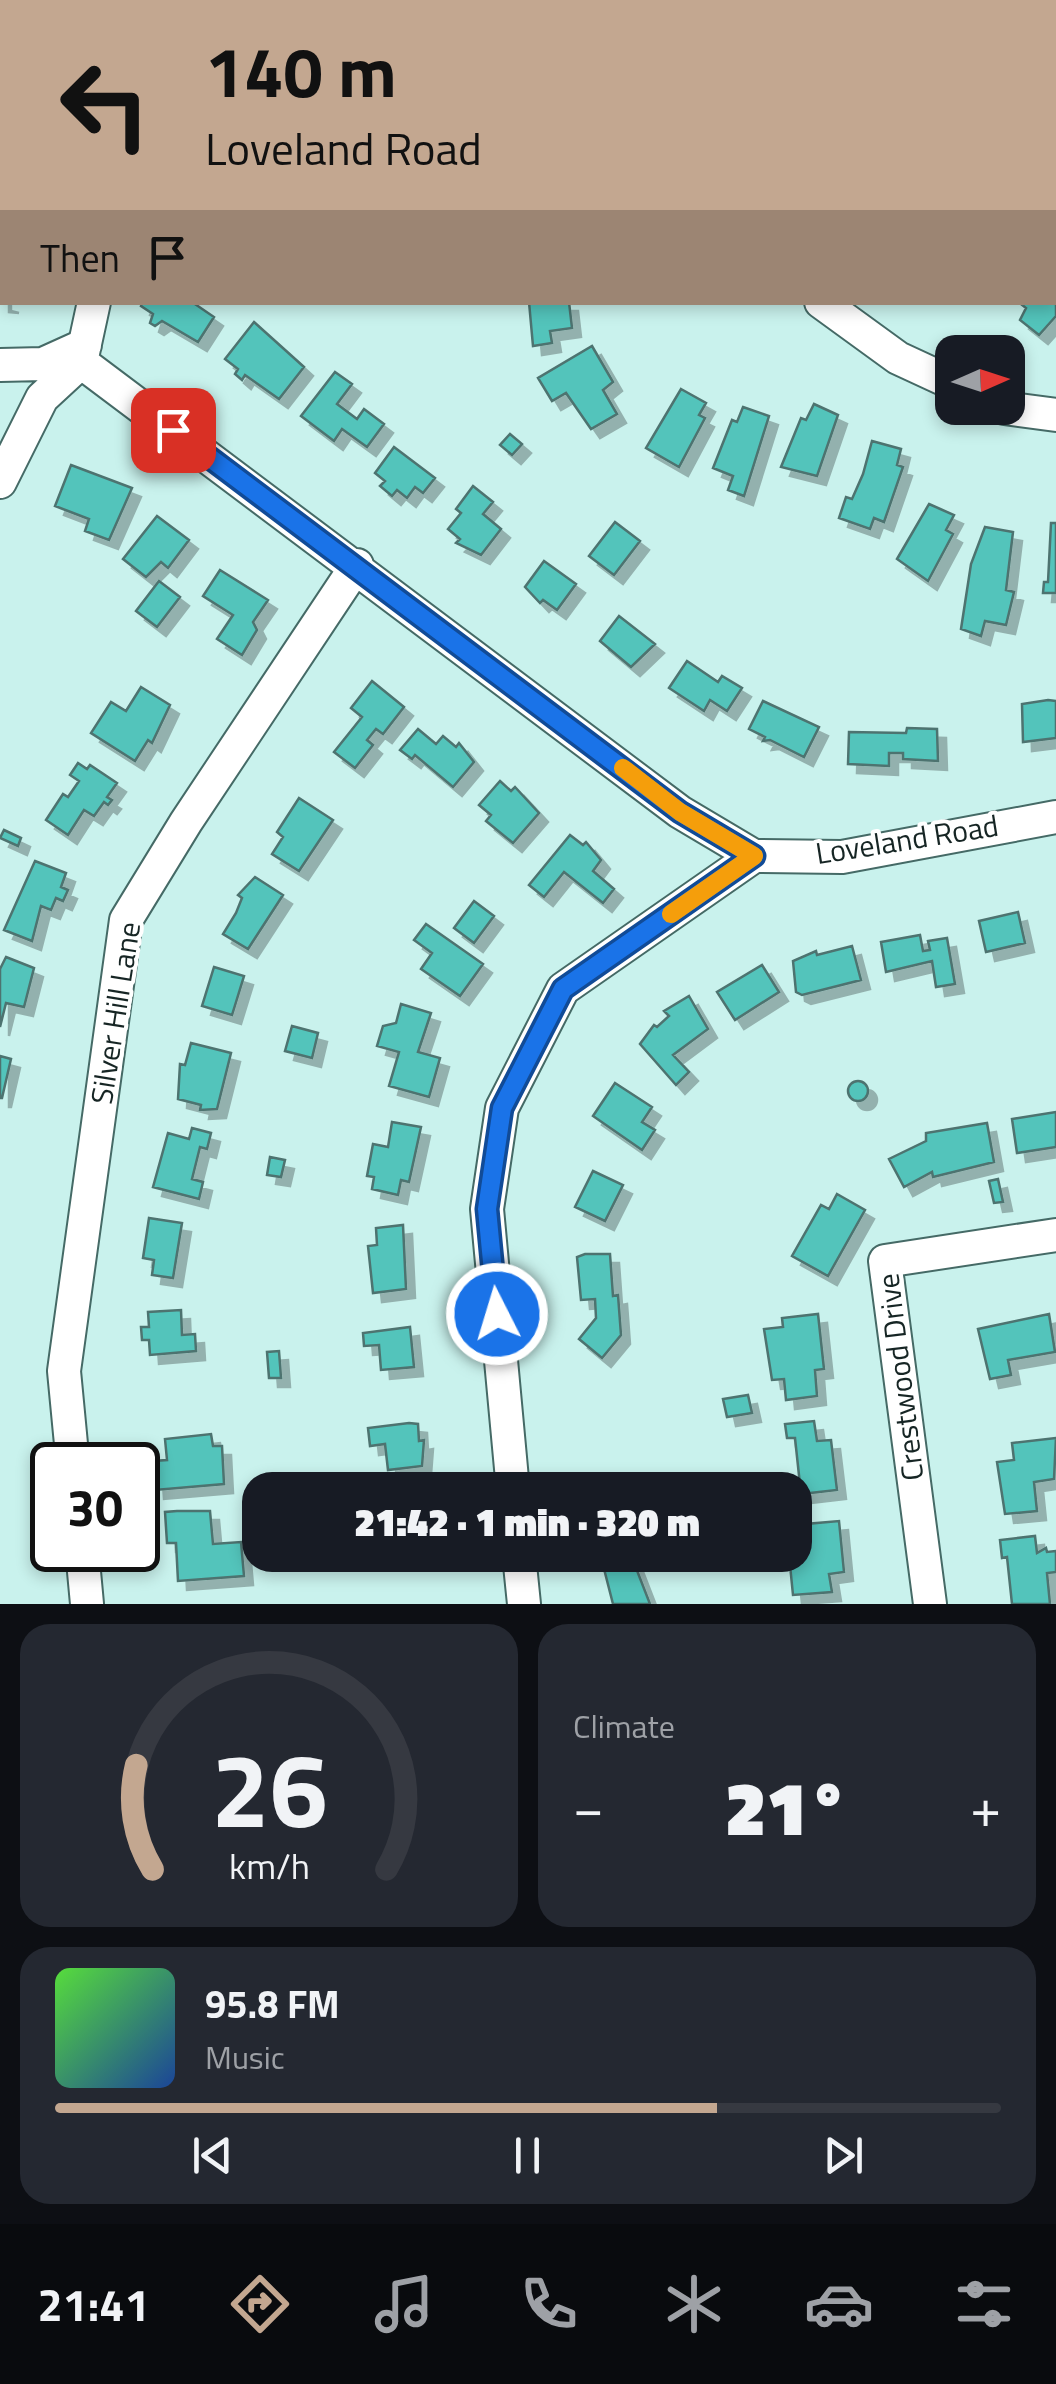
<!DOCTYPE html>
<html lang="en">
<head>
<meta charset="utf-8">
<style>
  body { margin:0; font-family:"Titillium Web",sans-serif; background:#242831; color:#f1f3f6; height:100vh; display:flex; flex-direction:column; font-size:38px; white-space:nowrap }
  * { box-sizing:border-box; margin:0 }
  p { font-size:32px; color:#9ea1a6 }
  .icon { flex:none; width:55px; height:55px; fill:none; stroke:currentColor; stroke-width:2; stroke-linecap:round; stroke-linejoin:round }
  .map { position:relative; height:1604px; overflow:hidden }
  .panel { display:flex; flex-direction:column; gap:20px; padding:20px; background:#0d0f14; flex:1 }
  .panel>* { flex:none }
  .hud { position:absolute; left:0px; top:0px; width:1058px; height:305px; box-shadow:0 5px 15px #0003; background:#c3a790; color:#111; overflow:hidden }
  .needle { width:65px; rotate:87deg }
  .fabs { position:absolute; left:935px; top:335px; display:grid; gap:20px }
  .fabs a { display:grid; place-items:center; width:90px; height:90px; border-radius:20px; background:#171b24; box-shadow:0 5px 15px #0003; font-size:50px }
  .speed { position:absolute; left:30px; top:1442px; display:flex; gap:20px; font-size:50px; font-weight:700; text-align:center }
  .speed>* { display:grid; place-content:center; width:130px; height:130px; border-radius:50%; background:#171b24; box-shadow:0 5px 15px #0003; line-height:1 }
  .speed .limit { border:5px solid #111; border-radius:15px; background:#fff; color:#111 }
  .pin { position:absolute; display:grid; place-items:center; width:85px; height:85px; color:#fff; margin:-42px; border-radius:20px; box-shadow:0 5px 15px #0006 }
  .me { position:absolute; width:110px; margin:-55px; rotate:355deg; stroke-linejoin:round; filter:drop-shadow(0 0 8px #0008) }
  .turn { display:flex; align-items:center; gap:35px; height:210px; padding:0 40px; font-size:45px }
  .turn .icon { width:130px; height:130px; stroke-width:2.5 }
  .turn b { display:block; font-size:70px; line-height:85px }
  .then { display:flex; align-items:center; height:95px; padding:0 40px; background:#0003; gap:20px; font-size:38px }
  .big { font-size:75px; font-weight:800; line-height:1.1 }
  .panel .widget { flex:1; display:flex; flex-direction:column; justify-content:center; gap:15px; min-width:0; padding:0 35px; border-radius:30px; background:#242831 }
  .panel .dial { align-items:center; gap:0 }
  .dial svg { height:260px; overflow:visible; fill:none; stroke:#363941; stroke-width:7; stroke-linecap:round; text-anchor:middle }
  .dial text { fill:#f1f3f6; stroke:none }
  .song { display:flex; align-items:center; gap:30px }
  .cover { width:120px; height:120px; border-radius:15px; background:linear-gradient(135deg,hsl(110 70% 55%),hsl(220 70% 35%)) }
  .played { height:10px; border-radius:5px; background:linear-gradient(90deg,#c3a790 70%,#363941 70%) }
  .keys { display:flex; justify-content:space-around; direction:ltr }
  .heat { display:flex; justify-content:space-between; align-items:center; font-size:55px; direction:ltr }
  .panel .tiles { flex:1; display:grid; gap:20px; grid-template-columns:1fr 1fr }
  .widget:last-child { grid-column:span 2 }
  .trip { position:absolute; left:242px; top:1472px; width:570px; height:100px; border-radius:30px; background:#171b24; box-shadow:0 5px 15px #0003; font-weight:800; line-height:100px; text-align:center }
  .menu { display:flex; height:160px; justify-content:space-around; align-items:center; background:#090b0e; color:#9ea1a6 }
  .menu .icon { width:70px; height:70px }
  .menu .on { color:#c3a790 }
  .menu b { font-size:45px; color:#f1f3f6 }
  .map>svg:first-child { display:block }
  .building { fill:#52c4bb; stroke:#4e736f; stroke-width:2.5; filter:url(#shadow) }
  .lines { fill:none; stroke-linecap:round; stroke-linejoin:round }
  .minor-casing { stroke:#456a66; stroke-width:36 }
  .minor { stroke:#fff; stroke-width:32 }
  .route-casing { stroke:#114b97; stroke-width:25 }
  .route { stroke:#1a73e8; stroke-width:18 }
  .slow { stroke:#f59e0b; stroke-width:18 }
  .labels { text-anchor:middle; stroke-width:8; stroke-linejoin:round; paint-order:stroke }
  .street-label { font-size:30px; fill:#162524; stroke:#fff }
</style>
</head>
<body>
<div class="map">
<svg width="1056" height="1604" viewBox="0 0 1056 1604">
  <defs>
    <filter id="shadow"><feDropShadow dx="9" dy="9" stdDeviation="0" flood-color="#0004"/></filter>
  </defs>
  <rect width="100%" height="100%" fill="#c9f2ed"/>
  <path class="building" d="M0 36 2 302 10 304 0 303Z
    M1056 255V316L1039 335 1020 320 1026 308 1021 304 1055 302Z
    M143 302H192L214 317 198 342 162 321 155 326 150 323 153 314 141 306Z
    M529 302H569L572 328 550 331 552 343 533 346Z
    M254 322 304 367 279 399 245 375 242 380 235 374 238 369 225 359Z
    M592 346 613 382 603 390 617 414 591 429 566 393 552 401 538 378Z
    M335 372 352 384 337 404 357 419 364 409 384 424 367 447 342 429 334 441 301 416Z
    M681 389 706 403 699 415 705 418 679 467 646 448Z
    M814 404 838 415 817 476 781 467 801 418 806 420Z
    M743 407 769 416 744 496 728 490 733 476 713 468 732 420 737 422Z
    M510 434 522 444 512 455 500 445Z
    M872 441 901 449 897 465 903 467 884 522 874 518 870 529 839 518 846 497 852 499 863 474Z
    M394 447 435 478 423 493 415 487 407 498 397 490 392 496 380 486 385 481 375 473Z
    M71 465 132 488 109 540 85 531 89 519 55 506Z
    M473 486 493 502 483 514 501 529 481 555 456 543 460 539 448 529 461 513 456 509Z
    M929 504 954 515 946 530 953 534 928 581 897 559Z
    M157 516 189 540 168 568 161 562 146 577 123 559Z
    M615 522 640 541 614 575 589 556Z
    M1051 523H1056V593H1043L1044 582H1048Z
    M985 527 1013 532 1006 590 1014 592 1006 625 985 621 981 636 961 629 971 564Z
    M544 561 576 584 557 610 543 600 540 603 525 587Z
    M220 570 268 600 253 622 257 630 242 655 217 639 233 615 203 596Z
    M159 581 180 597 157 627 136 611Z
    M619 616 655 644 631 667 600 641Z
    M687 661 718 682 722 676 742 688 727 711 710 700 704 711 669 688Z
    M372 681 404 707 383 734 376 729 367 740 373 745 355 768 334 752 362 717 351 708Z
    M141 687 170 705 152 743 148 740 135 761 91 733 111 702 126 711Z
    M1048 700 1056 701V738L1023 742 1022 704Z
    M763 701 819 727 804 757 770 740 763 741 765 737 749 729Z
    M907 728 937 729 938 761 903 759V753H889V766L848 764 849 732 906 733Z
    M418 729 436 744 443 736 456 747 459 743 474 762 453 787 415 755 412 759 400 750Z
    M78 763 87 769 90 765 117 783 107 797 112 800 108 805 104 802 94 816 84 810 68 835 46 820 63 794 68 797 79 781 70 775Z
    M500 781 511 791 515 787 539 813 513 843 486 821 491 815 479 805Z
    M299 798 333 820 299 871 272 854 283 837 277 832Z
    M4 830 21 838 18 846 0 838Z
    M570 835 583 845 586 842 601 860 593 871 614 889 603 903 564 872 544 897 529 885Z
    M35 861 66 873 61 887 68 890 63 901 56 898 51 910 41 906 32 941 4 930Z
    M255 877 283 895 248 949 223 934 236 913 242 898 238 895Z
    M474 901 494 916 474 943 454 928Z
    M1018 912 1025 943 986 952 979 921Z
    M426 924 483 964 460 996 421 969 432 953 414 940Z
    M920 935 923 951 930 950 928 941 947 938 955 984 936 987 932 961 886 972 881 942Z
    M852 946 861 980 802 995 796 992 793 961 816 951 817 955Z
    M6 957 34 968 24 1007 6 1003 0 1027V969Z
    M762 965 779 992 735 1020 717 992Z
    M214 967 244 976 232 1015 202 1006Z
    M689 996 708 1029 673 1055 689 1072 676 1085 640 1044 654 1025 657 1027 669 1016 664 1011Z
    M401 1004 431 1013 418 1052 440 1058 429 1097 389 1086 399 1052 377 1046 383 1026 396 1023Z
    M292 1026 318 1033 312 1058 285 1051Z
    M191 1043 231 1053 217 1109 200 1110 201 1105 178 1099 180 1064 185 1065Z
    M0 1056 11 1059 2 1098H0Z
    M848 1091a10 10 0 1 1 20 0a10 10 0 1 1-20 0Z
    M615 1083 652 1107 642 1122 655 1130 642 1150 593 1116Z
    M1056 1112V1147L1017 1153 1012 1119Z
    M392 1122 421 1127 409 1182 401 1180 398 1195 372 1189 374 1177 367 1176 373 1144 388 1147Z
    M987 1123 994 1162 933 1177 932 1172 904 1187 889 1159 926 1141V1133Z
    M192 1128 211 1133 207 1149 200 1147 192 1179 203 1182 199 1199 153 1187 168 1133 189 1139Z
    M270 1157 285 1160 281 1177 267 1175Z
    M593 1171 623 1185 605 1221 575 1207Z
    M998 1179 1003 1202 994 1203 989 1181Z
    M837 1194 865 1210 828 1276 792 1256 821 1205 829 1209Z
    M149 1218 182 1223 173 1278 152 1275 154 1260 143 1258Z
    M403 1225 406 1289 373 1293 368 1246 377 1245 376 1228Z
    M585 1254H610L613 1296 618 1295 621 1335 602 1358 579 1339 596 1318 595 1299 581 1300 577 1257Z
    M181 1310 182 1335 195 1334 196 1351 150 1355 149 1340H142L141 1327H149L148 1312Z
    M818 1314 824 1369 815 1370 817 1396 786 1400 784 1379 772 1380 764 1329 783 1327 782 1318Z
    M1049 1314 1055 1352 1008 1360 1011 1375 990 1379 978 1329Z
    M410 1327 414 1367 381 1370 379 1345 364 1346 363 1333Z
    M279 1351 281 1378H269L267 1352Z
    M748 1395 752 1413 727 1417 723 1399Z
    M814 1421 817 1441 831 1440 837 1490 801 1494 795 1438H787L785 1424Z
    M409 1423 418 1424 419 1441 424 1440 422 1466 388 1470 385 1444 370 1446 368 1428Z
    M211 1434 213 1446H222L224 1484 155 1490 153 1461 167 1460 165 1439Z
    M1056 1438 1054 1479 1034 1482 1037 1511 1005 1514 997 1462 1014 1460 1012 1443Z
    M177 1511H210L213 1544 241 1542 244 1576 178 1581 176 1543H167L165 1512Z
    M839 1521 844 1572 829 1574 832 1592 793 1595 789 1555H795V1540L808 1538 806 1524Z
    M1035 1536 1037 1553 1046 1548 1047 1552 1056 1551V1572L1047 1573 1050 1604H1012L1007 1557 1002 1558 1000 1540Z
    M620 1555H631L650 1604H613L602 1561Z"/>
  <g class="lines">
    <g class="minor-casing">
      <path id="minor" d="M143 2V0
        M94 302 81 362 680 812 754 856 842 857 1056 817
        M821 302 898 358 952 383
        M0 365 43 364 85 345
        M1004 408 1056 415
        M0 482 42 398 81 362
        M73 1465 64 1371 126 920 186 822 357 565
        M513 1490 487 1209 502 1108 563 989 754 856
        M82 1550 87 1604
        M519 1555 524 1604
        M930 1604 885 1261 1056 1235"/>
    </g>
    <use href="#minor" class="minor"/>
  </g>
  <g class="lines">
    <g class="route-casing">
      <path id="route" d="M173 430 680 812 754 856 563 989 502 1108 487 1209 497 1314"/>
    </g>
    <use href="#route" class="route"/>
    <path class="slow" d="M623 768 680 812 754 856 671 914"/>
  </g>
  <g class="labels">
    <g class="street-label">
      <text transform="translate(907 840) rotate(-9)" y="10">Loveland Road</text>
      <text transform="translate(116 1013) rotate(-81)" y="10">Silver Hill Lane</text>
      <text transform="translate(901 1377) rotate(-97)" y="10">Crestwood Drive</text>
    </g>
  </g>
</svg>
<div class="fabs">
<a><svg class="needle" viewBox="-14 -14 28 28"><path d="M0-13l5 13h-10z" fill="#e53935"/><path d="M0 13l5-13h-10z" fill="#9ea1a6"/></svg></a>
</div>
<div class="speed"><div class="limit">30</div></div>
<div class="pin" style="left:173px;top:430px;background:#d93025"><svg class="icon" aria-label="arrive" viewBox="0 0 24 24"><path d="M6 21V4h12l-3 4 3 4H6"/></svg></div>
<svg class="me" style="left:497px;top:1314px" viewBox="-20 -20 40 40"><circle r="17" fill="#1a73e8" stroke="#fff" stroke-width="3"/><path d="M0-11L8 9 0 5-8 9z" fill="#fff"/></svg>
<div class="trip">21:42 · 1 min · 320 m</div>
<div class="hud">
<div class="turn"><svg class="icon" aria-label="left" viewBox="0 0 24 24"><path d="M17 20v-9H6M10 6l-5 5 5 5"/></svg><div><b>140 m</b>Loveland Road</div></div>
<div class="then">Then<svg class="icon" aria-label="arrive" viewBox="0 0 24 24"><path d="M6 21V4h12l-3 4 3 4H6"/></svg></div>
</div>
</div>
<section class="panel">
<div class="tiles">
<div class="widget dial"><svg viewBox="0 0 100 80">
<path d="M14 69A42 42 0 1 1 86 69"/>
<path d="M14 69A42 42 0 0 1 9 37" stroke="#c3a790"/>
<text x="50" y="56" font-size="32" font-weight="700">26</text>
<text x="50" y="72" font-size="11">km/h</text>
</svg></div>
<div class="widget"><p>Climate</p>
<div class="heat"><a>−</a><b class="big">21°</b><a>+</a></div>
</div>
<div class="widget">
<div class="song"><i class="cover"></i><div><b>95.8 FM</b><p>Music</p></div></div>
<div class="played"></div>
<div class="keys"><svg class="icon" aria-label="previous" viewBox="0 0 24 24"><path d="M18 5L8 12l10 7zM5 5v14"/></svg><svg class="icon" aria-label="pause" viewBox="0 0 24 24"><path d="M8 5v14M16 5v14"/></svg><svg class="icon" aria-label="next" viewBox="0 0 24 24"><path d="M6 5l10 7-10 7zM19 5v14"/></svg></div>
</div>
</div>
</section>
<nav class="menu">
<b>21:41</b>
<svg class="icon on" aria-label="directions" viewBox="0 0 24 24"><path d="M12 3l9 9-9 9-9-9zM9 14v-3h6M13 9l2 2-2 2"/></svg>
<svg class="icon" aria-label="music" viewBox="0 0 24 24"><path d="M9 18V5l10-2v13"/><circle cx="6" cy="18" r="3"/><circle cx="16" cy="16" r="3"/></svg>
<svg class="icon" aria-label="phone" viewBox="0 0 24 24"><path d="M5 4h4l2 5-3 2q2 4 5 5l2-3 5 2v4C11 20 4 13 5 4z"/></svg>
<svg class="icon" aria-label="climate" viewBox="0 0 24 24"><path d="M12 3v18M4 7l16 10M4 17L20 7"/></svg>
<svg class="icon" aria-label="car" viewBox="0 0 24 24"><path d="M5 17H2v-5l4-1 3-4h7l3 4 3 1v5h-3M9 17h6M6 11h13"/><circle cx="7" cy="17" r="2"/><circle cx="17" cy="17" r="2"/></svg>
<svg class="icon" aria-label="filters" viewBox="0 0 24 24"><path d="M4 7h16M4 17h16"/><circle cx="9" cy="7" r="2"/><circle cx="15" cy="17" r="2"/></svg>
</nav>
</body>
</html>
